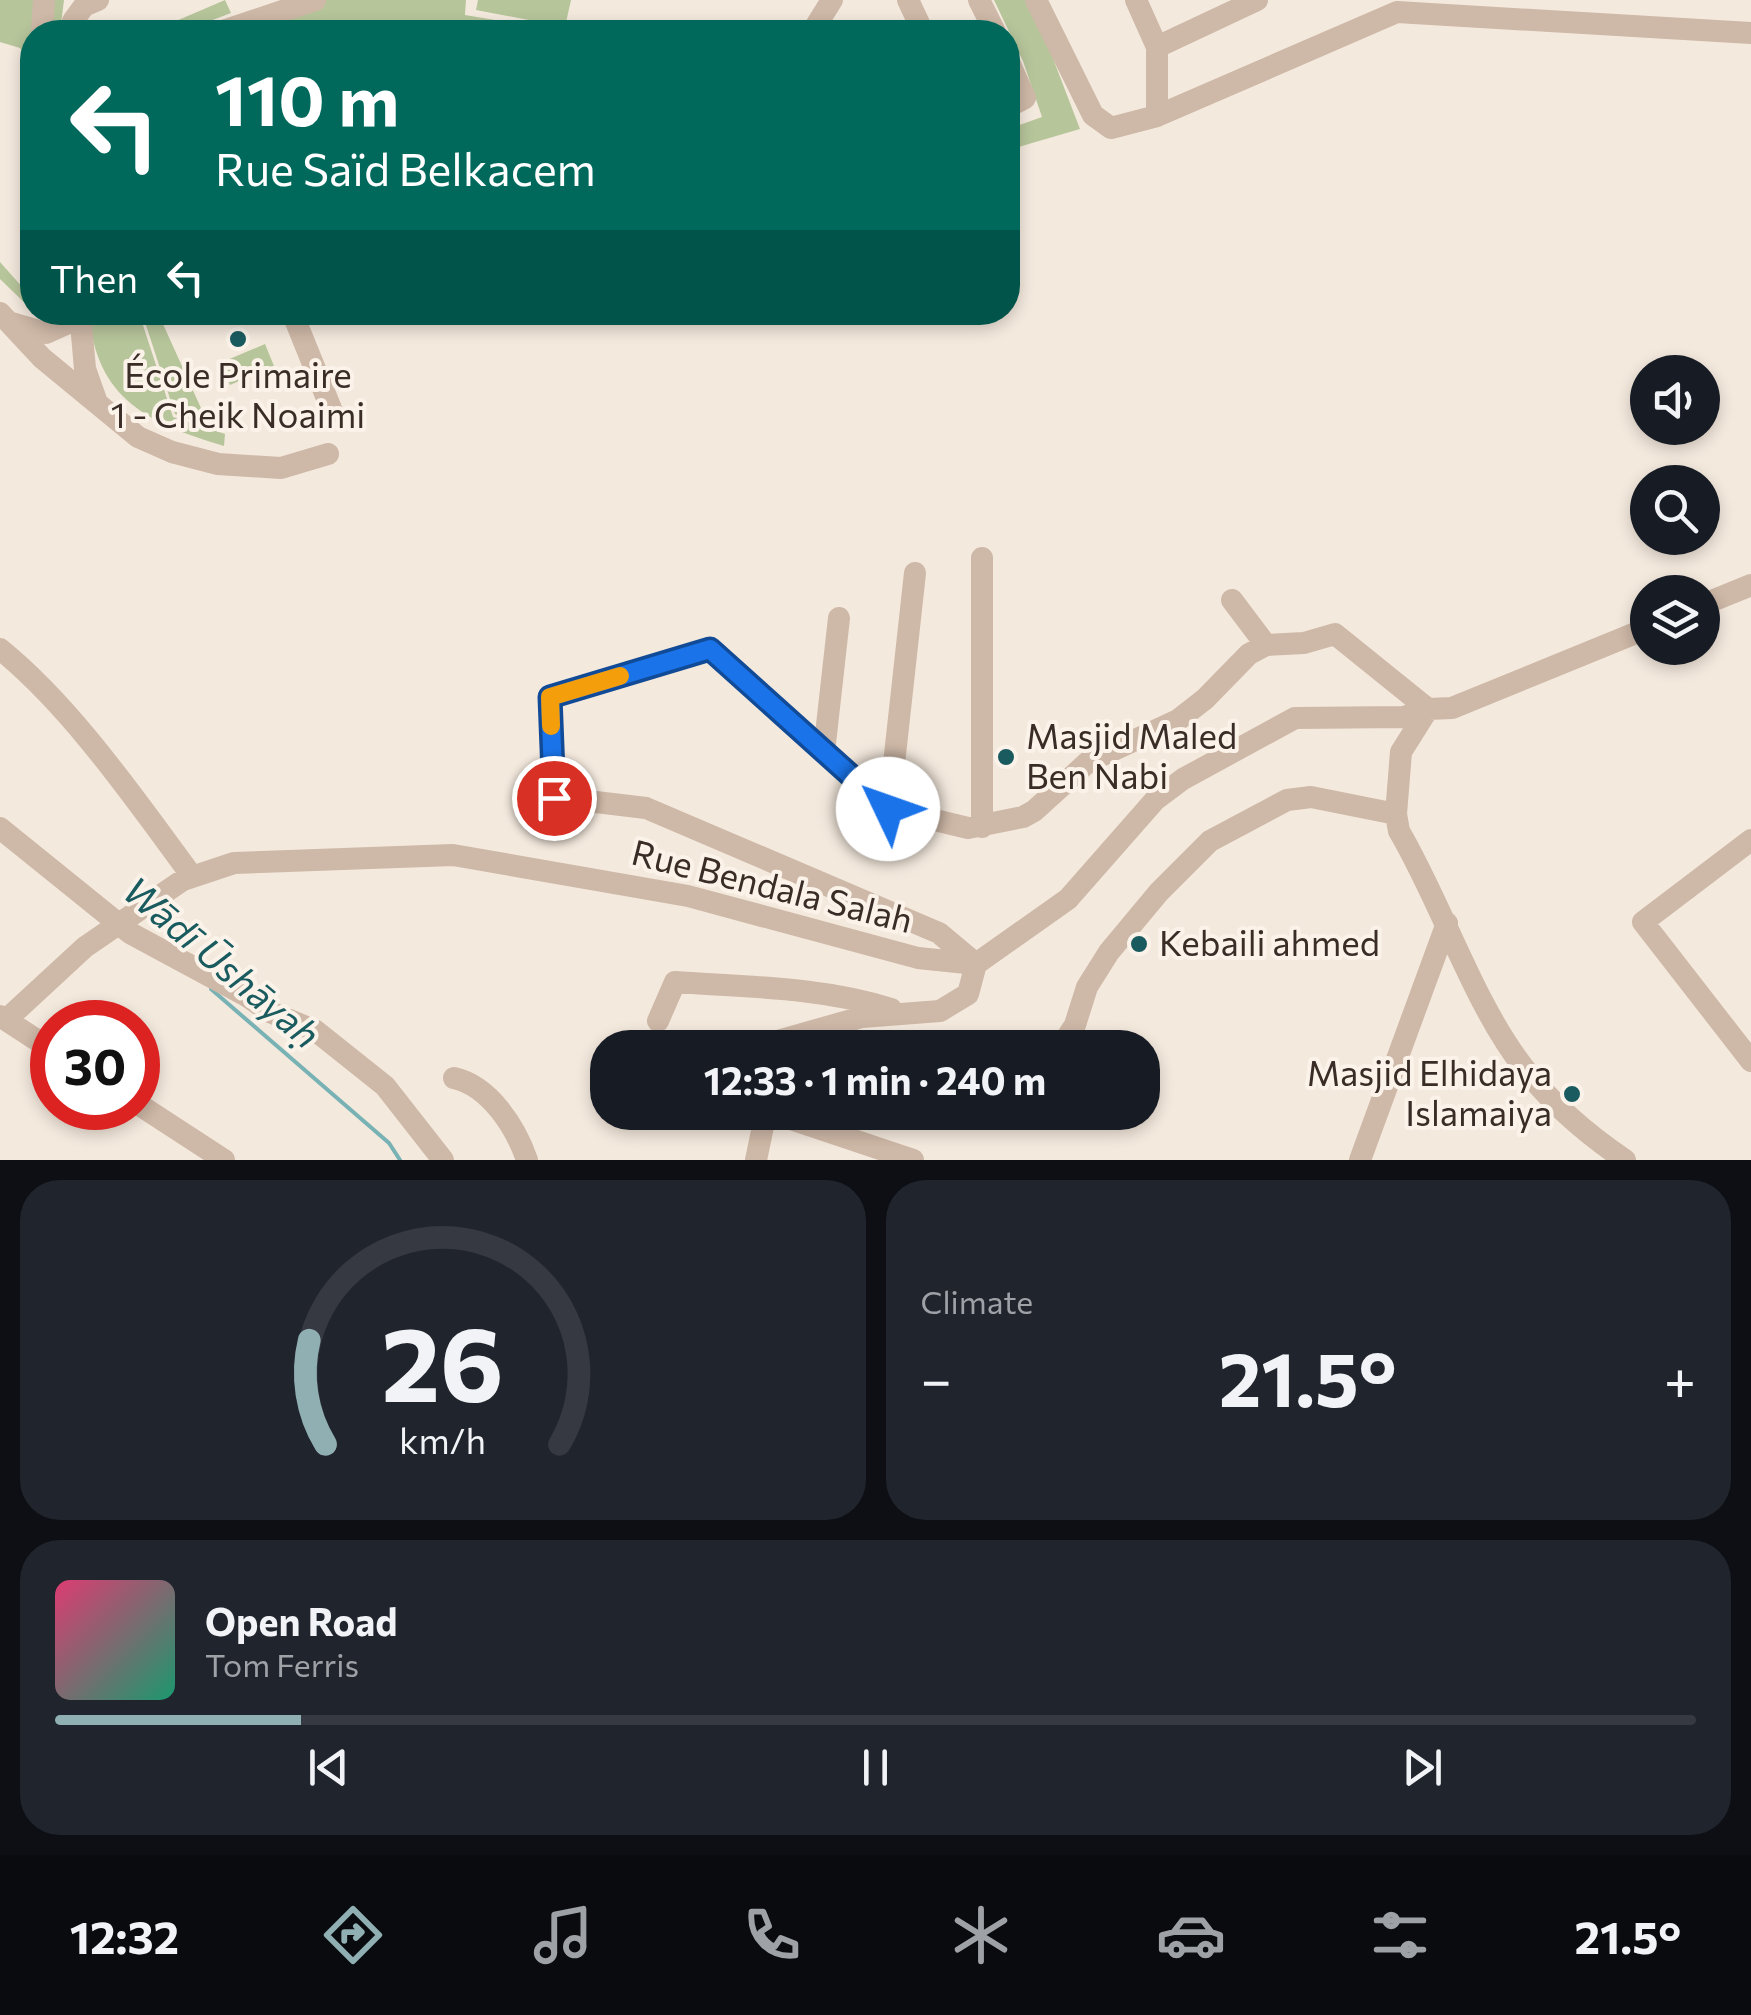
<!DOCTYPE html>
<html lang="en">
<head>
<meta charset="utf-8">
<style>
  body { margin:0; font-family:Commissioner,sans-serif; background:#20242c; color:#f1f3f6; height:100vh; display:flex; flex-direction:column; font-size:38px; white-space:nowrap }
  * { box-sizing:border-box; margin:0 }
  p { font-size:32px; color:#9ea1a6 }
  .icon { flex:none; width:55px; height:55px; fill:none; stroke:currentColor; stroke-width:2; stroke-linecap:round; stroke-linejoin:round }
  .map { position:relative; height:1160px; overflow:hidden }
  .sheet { display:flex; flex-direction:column; gap:20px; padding:20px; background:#0d0f14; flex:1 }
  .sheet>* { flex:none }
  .top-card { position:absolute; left:20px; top:20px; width:1000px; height:305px; border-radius:40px; box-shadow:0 5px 15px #0003; background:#00695c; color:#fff; overflow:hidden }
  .controls { position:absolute; left:1630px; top:355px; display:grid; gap:20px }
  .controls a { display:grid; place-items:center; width:90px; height:90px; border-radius:50%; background:#171b24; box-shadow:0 5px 15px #0003; font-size:50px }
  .speed { position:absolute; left:30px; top:1000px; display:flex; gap:20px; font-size:50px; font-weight:700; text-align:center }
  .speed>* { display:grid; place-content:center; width:130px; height:130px; border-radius:50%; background:#171b24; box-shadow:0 5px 15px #0003; line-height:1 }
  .speed .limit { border:15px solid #d22; background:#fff; color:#111 }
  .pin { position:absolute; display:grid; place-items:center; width:85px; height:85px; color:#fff; margin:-42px; border:5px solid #fff; border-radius:50%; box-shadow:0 2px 10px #0007 }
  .me { position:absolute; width:110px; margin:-55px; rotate:312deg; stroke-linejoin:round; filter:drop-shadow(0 0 8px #0008) }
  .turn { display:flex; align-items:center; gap:35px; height:210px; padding:0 30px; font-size:45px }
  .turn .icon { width:130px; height:130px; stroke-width:2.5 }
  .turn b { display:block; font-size:70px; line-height:85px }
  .then { display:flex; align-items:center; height:95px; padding:0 30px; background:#0003; gap:20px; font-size:38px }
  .big { font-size:75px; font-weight:700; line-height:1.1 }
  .sheet .card { flex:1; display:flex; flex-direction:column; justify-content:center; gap:15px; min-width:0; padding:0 35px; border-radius:40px; background:#20242c }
  .sheet .dial { align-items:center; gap:0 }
  .dial svg { height:260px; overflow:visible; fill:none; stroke:#363941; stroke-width:7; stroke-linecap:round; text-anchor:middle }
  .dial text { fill:#f1f3f6; stroke:none }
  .song { display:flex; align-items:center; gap:30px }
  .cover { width:120px; height:120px; border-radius:15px; background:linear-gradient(135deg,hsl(340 70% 55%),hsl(160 70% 35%)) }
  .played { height:10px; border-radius:5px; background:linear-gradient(90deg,#90afb2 15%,#363941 15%) }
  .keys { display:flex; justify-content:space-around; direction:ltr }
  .heat { display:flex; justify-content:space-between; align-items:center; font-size:55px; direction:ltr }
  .sheet .tiles { flex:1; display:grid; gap:20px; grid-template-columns:1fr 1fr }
  .card:last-child { grid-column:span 2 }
  .trip { position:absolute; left:590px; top:1030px; width:570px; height:100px; border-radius:40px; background:#171b24; box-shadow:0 5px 15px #0003; font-weight:700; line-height:100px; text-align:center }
  .tabs { display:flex; height:160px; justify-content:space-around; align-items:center; background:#090b0e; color:#9ea1a6 }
  .tabs .icon { width:70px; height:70px }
  .tabs .on { color:#90afb2 }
  .tabs b { font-size:45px; color:#f1f3f6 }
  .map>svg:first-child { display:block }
  .green { fill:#b7c59b }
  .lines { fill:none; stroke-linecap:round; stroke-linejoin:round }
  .stream { stroke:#79b2b4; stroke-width:4 }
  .minor { stroke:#ceb8a7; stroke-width:22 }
  .route-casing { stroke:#114b97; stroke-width:25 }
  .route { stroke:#1a73e8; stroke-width:18 }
  .slow { stroke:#f59e0b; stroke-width:18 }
  .poi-dot { fill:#1a5b5f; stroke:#fbf3ea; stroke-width:4 }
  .labels { text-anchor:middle; stroke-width:8; stroke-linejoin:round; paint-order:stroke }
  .poi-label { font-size:35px; fill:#3a2d28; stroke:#fbf3ea; text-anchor:start }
  .street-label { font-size:35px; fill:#3a2d28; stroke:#fbf3ea }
  .water-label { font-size:38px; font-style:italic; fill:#1a5b5f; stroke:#fbf3ea }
</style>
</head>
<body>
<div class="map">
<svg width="1751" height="1160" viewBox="0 0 1751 1160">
  <rect width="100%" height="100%" fill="#f4e9dd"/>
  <path class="green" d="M0 0H64L60 32H32V69L20 48 0 42Z
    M225 0 231 13 181 32 176 21Z
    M318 0H466L465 15 507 22 503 32H227Z
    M478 0H571L565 27 476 10Z
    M994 0H1026L1044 35 1080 129 1008 150V129L1042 117 1023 61Z
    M0 262 32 298V310L0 279Z
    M89 313H139L173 417 225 434 224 446C149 423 96 400 89 313Z
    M142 313H158L205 417 221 414 229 432 175 414Z
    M265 344 274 366 230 385 220 363Z"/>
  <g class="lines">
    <path class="stream" d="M211 989 389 1143 400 1160"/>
    <path class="minor" d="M908 0 923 32
      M979 0 995 32
      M1036 0 1093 115 1111 128 1157 116 1397 12 1751 33
      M1136 0 1157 47
      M73 21 84 6 98 0
      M42 32 44 0
      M220 32 315 0
      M812 32 832 0
      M1008 60 1025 98 1008 107
      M1157 116V47L1257 0
      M80 312 85 369 96 400
      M292 312 332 411
      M0 313 42 358 138 437 172 452 218 464 281 468 328 454
      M12 323 46 333 66 324 72 312
      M982 558V827
      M1232 600 1266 645
      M1702 605 1751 585
      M0 649C72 707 137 802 192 876
      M824 752 839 618
      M889 809 915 573
      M0 828 130 933 245 995 270 1012 316 1031 385 1086 443 1160
      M1751 840 1643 922 1751 1061
      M976 964 939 933 646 808 554 797 550 697 710 649 889 809 968 828 1023 817 1034 811 1088 762 1178 720 1205 699 1249 654 1266 645 1304 643 1335 634 1428 709 1401 752 1396 814 1399 831C1442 904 1473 1003 1524 1068 1551 1103 1588 1135 1625 1160
      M0 1016 52 1050
      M6 1020 85 947 183 880 234 863 453 855 688 896 918 958 976 964
      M658 1021 675 982C748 987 821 987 891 1009
      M753 1048 862 1017 940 1011 968 994 976 964 1068 899 1155 800 1183 779 1295 718 1404 717 1428 709 1452 708 1648 628
      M1060 1048 1075 1025 1087 987 1109 952 1159 892 1210 841 1287 800 1311 797 1396 814
      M454 1078C490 1086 516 1128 527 1160
      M138 1104 224 1160
      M770 1112 913 1160
      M756 1160 766 1112
      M1360 1160 1447 923"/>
  </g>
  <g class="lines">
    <g class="route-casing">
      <path id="route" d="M554 798 550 697 710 649 888 809"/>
    </g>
    <use href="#route" class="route"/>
    <path class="slow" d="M551 726 550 697 620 676"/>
  </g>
  <g class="poi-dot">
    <circle cx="238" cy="339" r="10"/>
    <circle cx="1006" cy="757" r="10"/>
    <circle cx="1139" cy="944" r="10"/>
    <circle cx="1572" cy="1094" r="10"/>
  </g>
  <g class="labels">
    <g class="poi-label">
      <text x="238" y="388" text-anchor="middle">École Primaire<tspan x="238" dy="40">1 - Cheik Noaimi</tspan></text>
      <text x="1026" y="749">Masjid Maled<tspan x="1026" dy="40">Ben Nabi</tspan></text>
      <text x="1159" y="956">Kebaili ahmed</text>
      <text x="1552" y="1086" text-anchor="end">Masjid Elhidaya<tspan x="1552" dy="40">Islamaiya</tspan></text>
    </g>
    <g class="street-label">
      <text transform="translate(772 887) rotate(14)" y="12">Rue Bendala Salah</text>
    </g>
    <g class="water-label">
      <text transform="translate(221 963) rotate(40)" y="13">Wādī Ūshāyaḥ</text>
    </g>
  </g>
</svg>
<div class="controls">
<a><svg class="icon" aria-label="sound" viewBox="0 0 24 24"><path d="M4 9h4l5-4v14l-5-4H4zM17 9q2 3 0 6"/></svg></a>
<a><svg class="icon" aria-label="search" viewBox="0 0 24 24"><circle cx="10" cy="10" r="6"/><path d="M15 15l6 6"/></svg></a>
<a><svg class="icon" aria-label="layers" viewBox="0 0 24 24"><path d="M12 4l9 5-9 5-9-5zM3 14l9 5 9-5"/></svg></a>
</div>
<div class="speed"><div class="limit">30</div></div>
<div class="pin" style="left:554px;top:798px;background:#d93025"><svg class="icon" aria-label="arrive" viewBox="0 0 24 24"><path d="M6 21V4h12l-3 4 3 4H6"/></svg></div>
<svg class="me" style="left:888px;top:809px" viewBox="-20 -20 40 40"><circle r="19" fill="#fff"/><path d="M0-13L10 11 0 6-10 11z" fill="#1a73e8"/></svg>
<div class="trip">12:33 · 1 min · 240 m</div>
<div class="top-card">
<div class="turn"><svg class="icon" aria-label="left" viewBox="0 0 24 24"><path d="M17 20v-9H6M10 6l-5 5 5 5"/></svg><div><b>110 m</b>Rue Saïd Belkacem</div></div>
<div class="then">Then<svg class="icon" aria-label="left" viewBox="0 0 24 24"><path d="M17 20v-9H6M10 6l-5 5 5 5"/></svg></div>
</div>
</div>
<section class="sheet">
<div class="tiles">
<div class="card dial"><svg viewBox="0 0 100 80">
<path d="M14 69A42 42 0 1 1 86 69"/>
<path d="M14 69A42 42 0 0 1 9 37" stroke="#90afb2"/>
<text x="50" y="56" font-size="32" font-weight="700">26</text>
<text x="50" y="72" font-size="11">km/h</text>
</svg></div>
<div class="card"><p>Climate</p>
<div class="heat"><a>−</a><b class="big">21.5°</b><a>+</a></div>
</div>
<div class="card">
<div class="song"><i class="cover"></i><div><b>Open Road</b><p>Tom Ferris</p></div></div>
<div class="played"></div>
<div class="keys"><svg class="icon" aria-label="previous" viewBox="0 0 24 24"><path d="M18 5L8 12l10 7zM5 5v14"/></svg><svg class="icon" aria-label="pause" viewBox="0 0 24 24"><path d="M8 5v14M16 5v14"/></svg><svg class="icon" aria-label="next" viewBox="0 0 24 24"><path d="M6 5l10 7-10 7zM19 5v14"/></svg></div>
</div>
</div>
</section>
<nav class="tabs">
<b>12:32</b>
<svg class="icon on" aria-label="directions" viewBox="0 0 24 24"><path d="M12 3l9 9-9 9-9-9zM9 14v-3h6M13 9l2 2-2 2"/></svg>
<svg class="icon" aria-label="music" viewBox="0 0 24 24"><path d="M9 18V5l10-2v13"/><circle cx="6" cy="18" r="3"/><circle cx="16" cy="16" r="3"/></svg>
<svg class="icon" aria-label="phone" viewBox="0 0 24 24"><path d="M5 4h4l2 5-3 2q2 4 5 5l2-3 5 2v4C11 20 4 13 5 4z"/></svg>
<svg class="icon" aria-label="climate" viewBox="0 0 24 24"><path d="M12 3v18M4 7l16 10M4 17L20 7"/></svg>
<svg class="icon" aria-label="car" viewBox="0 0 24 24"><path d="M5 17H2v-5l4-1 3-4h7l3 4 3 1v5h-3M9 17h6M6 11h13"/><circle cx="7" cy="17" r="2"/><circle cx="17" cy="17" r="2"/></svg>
<svg class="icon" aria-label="filters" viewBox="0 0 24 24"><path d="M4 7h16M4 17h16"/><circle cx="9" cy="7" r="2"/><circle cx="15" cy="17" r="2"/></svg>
<b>21.5°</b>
</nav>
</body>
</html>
